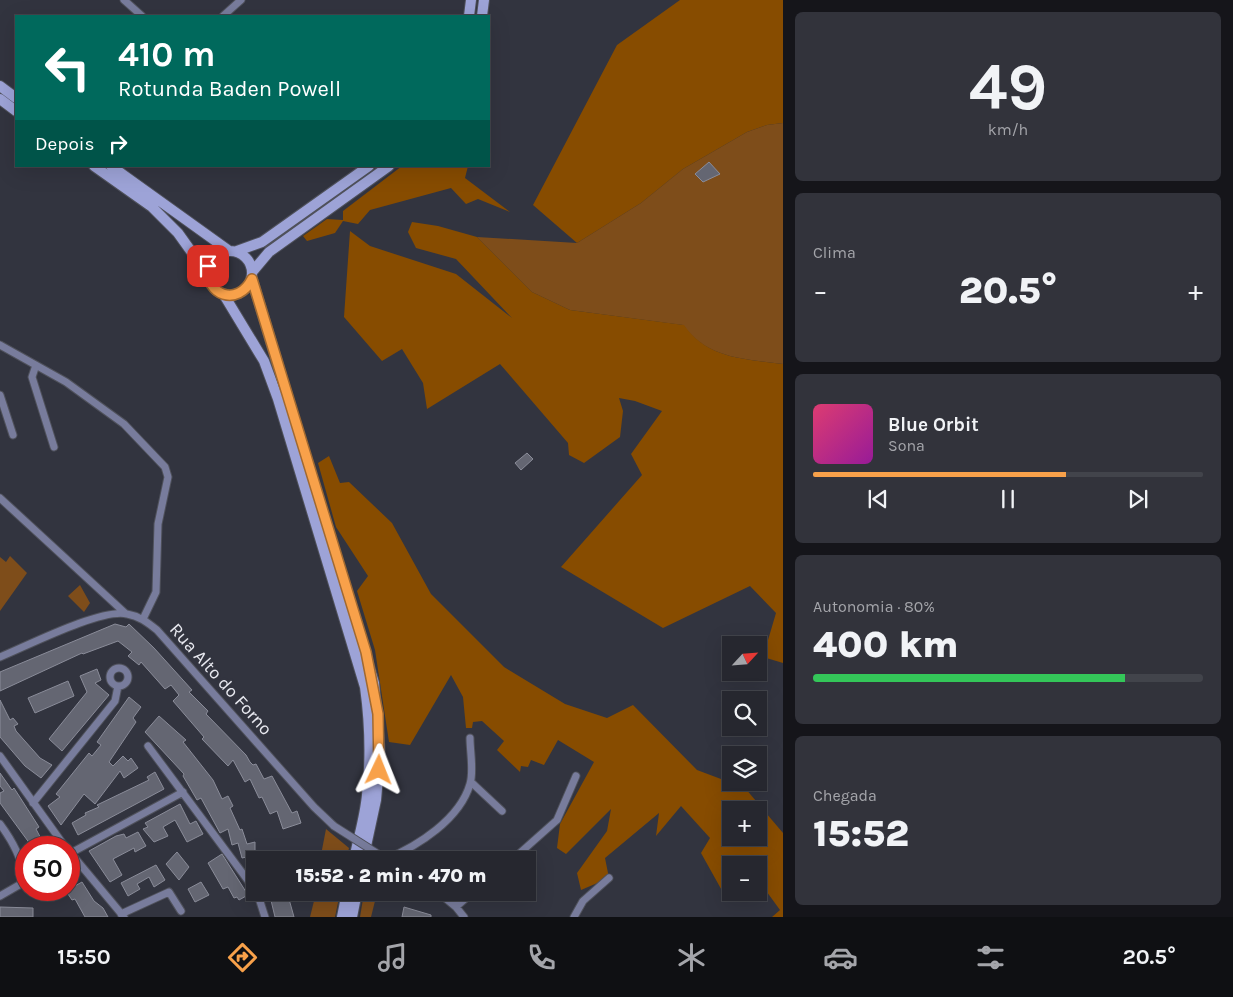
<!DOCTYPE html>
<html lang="pt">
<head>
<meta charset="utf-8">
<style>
  body { margin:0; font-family:Karla,sans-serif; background:#32333b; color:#f1f3f6; height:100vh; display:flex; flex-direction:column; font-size:19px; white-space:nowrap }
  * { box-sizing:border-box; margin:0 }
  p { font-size:16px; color:#a4a5aa }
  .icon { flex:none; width:28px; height:28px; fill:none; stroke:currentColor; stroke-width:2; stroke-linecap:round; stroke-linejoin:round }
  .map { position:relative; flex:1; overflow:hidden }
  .sheet { display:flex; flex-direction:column; gap:12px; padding:12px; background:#15151a; width:450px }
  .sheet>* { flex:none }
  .top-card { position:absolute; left:15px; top:15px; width:475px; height:152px; border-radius:0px; box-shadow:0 5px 20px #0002,0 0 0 1px #42444b; background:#00695c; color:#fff; overflow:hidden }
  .needle { width:32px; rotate:64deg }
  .controls { position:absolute; left:722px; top:636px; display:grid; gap:10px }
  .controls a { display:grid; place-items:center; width:45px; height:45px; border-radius:0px; background:#26272f; box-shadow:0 5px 20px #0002,0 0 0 1px #42444b; font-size:25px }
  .speed { position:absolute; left:15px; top:836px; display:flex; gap:10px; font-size:25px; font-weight:700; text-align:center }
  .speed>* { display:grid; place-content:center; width:65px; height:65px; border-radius:50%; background:#26272f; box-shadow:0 5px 20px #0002,0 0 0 1px #42444b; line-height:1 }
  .speed .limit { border:8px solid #d22; background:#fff; color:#111 }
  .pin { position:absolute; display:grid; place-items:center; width:42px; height:42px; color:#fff; margin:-21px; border-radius:10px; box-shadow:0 2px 8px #0006 }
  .me { position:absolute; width:55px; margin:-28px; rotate:2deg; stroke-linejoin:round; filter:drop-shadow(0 0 4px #0008) }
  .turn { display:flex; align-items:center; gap:18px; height:105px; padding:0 20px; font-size:22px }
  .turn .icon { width:65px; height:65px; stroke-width:2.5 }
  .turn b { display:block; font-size:35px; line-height:42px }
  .then { display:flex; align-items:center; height:48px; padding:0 20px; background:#0003; gap:10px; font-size:19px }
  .big { font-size:38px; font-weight:800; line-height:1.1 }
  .sheet .tile { flex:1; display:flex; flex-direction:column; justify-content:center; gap:8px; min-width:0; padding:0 18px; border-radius:8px; background:#32333b }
  .sheet .dial { align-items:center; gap:0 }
  .dial b { font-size:65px; line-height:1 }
  .song { display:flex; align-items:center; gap:15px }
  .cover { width:60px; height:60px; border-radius:8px; background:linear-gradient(135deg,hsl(340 70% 55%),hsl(300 70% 35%)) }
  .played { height:5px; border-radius:2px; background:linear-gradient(90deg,#f8a14a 65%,#42444b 65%) }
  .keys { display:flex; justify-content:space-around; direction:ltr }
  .heat { display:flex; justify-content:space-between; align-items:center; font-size:28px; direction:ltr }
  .charge { height:8px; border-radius:4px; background:linear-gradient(90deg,#34c759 80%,#42444b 0) }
  .trip { position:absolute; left:246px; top:851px; width:290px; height:50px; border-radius:0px; background:#26272f; box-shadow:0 5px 20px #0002,0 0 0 1px #42444b; font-weight:800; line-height:50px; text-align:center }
  .menu { display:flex; height:80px; justify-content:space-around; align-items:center; background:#0f1013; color:#a4a5aa }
  .menu .icon { width:35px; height:35px }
  .menu .active { color:#f8a14a }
  .menu b { font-size:22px; color:#f1f3f6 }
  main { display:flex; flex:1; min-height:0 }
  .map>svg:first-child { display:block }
  .green { fill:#7e4d1a }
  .forest { fill:#874c00; fill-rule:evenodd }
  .building { fill:#646672; stroke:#8a8c99 }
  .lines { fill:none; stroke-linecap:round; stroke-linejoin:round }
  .street-casing { stroke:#4f515b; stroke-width:9 }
  .secondary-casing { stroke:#4f515b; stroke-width:12 }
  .street { stroke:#787c9c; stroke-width:7 }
  .secondary { stroke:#9da3d7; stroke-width:10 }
  .street-bridge-casing { stroke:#4f515b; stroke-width:9; stroke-linecap:butt }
  .street-bridge { stroke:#787c9c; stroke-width:7 }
  .route-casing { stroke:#a16930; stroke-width:12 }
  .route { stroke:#f8a14a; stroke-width:9 }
  .labels { text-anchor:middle; stroke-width:4.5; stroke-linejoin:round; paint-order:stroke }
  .street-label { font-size:18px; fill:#e8e9f0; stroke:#32343f }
</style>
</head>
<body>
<main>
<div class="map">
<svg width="783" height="917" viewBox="0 0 783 917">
  <rect width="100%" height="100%" fill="#32343f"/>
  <path class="green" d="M783 123V364C746 359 707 359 683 325L570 310 532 292 477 237 577 243 641 203 683 169 747 132 767 125Z
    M10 556 27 573 0 611V557L6 562Z
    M80 585 90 603 84 612 68 596Z
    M326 829 349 848 346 860H320Z
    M323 893H340L335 917H310L315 897Z
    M364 893H377L371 917H360Z"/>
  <path class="forest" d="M680 0H783V123L767 125 747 132 683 169 641 203 577 243 533 205 617 45Z
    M402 166H468L465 178 510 212 478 199 466 204 451 188 370 210 358 224 343 221 335 233 307 241 303 236 327 219 343 220V211Z
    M412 222 438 226 477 237 532 292 570 310 684 325C707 359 746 359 783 364V663L763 657 776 613 750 586 663 628 561 567 642 475 631 454 662 411 635 401 619 398 623 411 620 437 584 463 569 455 568 443 500 364 427 409 423 383 402 349 382 361 344 317 350 231 370 246 456 274 512 318 456 259 416 248 408 232Z
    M329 456 340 483 349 482 392 523 431 594 504 667 565 704 607 718 633 705 697 770 745 788 783 833V917H772L780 910 759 881V865H731V890L725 896 701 853 710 838 681 806 656 836 659 813 605 858 609 878 581 890 577 873 607 831 611 809 566 854 557 848 560 824 594 762 558 740 544 765 531 760 528 767 521 766 520 772 497 750 504 741 482 721 473 722 472 728H466L463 697 451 675 410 745 389 742 375 650 357 591 368 576 336 527 318 463ZM731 810H759V838H731Z"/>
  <path class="building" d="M709 162 720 174 703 182 695 174Z
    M527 453 533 459 521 470 515 463Z
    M115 624 126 627 129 624 154 648 192 690 189 692 208 711 206 714 246 755 250 762 253 765 256 764 264 779 272 776 292 813 297 811 301 823 283 829 277 811 270 814 262 797 259 798 250 779 245 782 233 760 228 766 202 739 204 737 173 701 179 695 171 685 165 689 141 662 139 665 128 656 132 652 118 641 83 654 82 653 0 691V672Z
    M97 669 101 680 95 683 109 695 62 751 49 739 87 692 80 676Z
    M68 681 74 696 35 713 28 698Z
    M129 697 141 707 133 718 136 722 109 762 113 766 123 756 128 761 131 758 138 768 124 778 120 771 95 804 84 794 61 825 48 806 60 797 56 794 89 753 92 756 101 745 97 742Z
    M0 700 10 720 13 718 18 724 14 726 16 731 40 758 52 765 41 778 25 766 0 737Z
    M159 716 186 740 183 742 213 780 222 799 228 796 233 806 230 808 240 830 242 829 247 844 255 842V855L242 858 238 843 232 845 228 829 220 833 201 798 197 800 183 776 184 774 145 732Z
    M155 772 164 789 78 835 72 823 86 815 85 813 99 807 97 805 149 780 147 777Z
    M0 773 12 790 14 788 39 827 36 829 46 848H33L0 803V793L4 791 0 786Z
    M180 804 190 824 196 821 203 834 187 842 175 820 163 827 168 836 154 842 143 829 148 827 145 823Z
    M138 832 146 846 135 852 134 848 113 859 122 875 110 882 89 851 116 836 124 834 126 838Z
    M177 852 189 867 179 880 166 864Z
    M222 854 248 895 239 900 237 897 234 898 228 887 223 889 208 863Z
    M156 865 165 880 154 887 149 877 137 884 140 889 128 896 121 883Z
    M82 882 94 901 103 908 108 917H85L75 899 72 900 66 891Z
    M201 882 209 895 195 902 188 889Z
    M269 892H287L294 917H275Z
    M0 907 33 908V917H0Z
    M404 907 431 915V917H402Z"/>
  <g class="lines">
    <g class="street-casing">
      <path id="street" d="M124 0 142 16
        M223 16 241 0
        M0 345 66 382 124 424 165 467 168 477 158 524 156 592 143 619
        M36 365 32 377 54 447
        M0 395 13 435
        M0 498 125 613
        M0 657C27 646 101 608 127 614 139 616 147 622 157 630L314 807 334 826
        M110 677a9 9 0 1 1 18 0a9 9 0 1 1-18 0Z
        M148 746 255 890
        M0 756 66 848
        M471 782 502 811
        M33 803 115 701 118 686
        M0 824C14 843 21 858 26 881
        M69 851 124 917
        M69 854 183 792
        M386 859C418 846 460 819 470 784 474 771 470 752 470 738
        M512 860 557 820 576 776
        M257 892 265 917
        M438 892 456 907 464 917
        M0 896 26 881
        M456 907 473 892
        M121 914 169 892 181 911
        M574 917 583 901 609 878"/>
    </g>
    <g class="secondary-casing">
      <path id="secondary" d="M469 16 471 0
        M482 16 484 0
        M0 86 16 98
        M0 99 16 111
        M94 166 152 207 178 233 208 275
        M111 166 228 250
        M208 273a22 22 0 1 1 44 0a22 22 0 1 1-44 0Z
        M237 251 262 242 369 166
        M253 271 269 252 389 166
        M252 279 374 683 380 754 376 800 363 860
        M224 295 264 361 278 399 365 687C370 723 371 759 367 795 365 817 358 839 354 860
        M342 917 347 892
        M352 917 357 892"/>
    </g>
    <use href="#street" class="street"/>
    <use href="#secondary" class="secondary"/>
    <g class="street-bridge-casing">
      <path id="street-bridge" d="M334 826 386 859"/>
    </g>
    <use href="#street-bridge" class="street-bridge"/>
  </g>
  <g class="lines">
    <g class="route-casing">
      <path id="route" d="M208 266C205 296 238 307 252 279L366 652 378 714 379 770"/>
    </g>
    <use href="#route" class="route"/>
  </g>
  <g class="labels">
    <g class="street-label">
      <text transform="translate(221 679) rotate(48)" y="6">Rua Alto do Forno</text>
    </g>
  </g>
</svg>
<div class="controls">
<a><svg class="needle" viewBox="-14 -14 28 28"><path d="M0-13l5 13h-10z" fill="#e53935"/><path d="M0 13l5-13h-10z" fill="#a4a5aa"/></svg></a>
<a><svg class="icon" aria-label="search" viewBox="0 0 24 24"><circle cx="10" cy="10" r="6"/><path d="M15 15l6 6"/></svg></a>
<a><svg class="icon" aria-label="layers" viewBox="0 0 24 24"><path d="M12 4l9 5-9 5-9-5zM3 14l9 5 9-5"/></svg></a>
<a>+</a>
<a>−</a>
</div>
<div class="speed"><div class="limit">50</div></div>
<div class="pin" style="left:208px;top:266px;background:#d93025"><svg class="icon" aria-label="arrive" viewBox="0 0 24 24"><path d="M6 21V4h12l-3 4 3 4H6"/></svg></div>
<svg class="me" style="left:379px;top:770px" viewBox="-20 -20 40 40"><path d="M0-17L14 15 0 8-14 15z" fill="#f8a14a" stroke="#fff" stroke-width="4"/></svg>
<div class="trip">15:52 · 2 min · 470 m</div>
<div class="top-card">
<div class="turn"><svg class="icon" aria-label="left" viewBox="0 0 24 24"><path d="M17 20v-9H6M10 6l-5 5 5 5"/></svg><div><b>410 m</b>Rotunda Baden Powell</div></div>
<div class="then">Depois<svg class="icon" aria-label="right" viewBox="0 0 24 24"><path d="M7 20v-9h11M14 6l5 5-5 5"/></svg></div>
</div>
</div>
<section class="sheet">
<div class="tile dial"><b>49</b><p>km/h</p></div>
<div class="tile"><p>Clima</p>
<div class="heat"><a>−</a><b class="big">20.5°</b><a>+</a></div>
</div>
<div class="tile">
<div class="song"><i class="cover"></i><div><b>Blue Orbit</b><p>Sona</p></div></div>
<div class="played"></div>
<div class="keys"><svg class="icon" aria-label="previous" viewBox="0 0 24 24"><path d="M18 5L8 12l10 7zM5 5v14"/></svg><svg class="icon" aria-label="pause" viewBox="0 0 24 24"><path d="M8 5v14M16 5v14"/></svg><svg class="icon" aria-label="next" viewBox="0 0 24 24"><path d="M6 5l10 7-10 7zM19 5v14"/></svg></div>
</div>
<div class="tile"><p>Autonomia · 80%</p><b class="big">400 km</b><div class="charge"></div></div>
<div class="tile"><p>Chegada</p><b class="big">15:52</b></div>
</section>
</main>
<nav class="menu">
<b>15:50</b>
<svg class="icon active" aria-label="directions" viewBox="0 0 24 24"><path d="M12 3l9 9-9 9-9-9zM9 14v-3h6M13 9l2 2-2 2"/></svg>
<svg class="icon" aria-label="music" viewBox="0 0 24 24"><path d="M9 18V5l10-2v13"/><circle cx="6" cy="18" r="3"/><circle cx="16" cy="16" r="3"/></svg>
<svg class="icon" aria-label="phone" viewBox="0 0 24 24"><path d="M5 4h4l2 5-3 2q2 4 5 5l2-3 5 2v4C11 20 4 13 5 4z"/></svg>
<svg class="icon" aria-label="climate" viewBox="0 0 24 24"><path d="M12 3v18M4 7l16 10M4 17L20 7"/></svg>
<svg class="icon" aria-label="car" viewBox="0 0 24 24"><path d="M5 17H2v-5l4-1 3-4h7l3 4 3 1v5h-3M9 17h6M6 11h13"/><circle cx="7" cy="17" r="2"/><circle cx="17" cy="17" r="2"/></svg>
<svg class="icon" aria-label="filters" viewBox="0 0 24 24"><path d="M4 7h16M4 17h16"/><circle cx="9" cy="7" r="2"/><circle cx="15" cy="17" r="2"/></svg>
<b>20.5°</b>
</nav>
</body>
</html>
